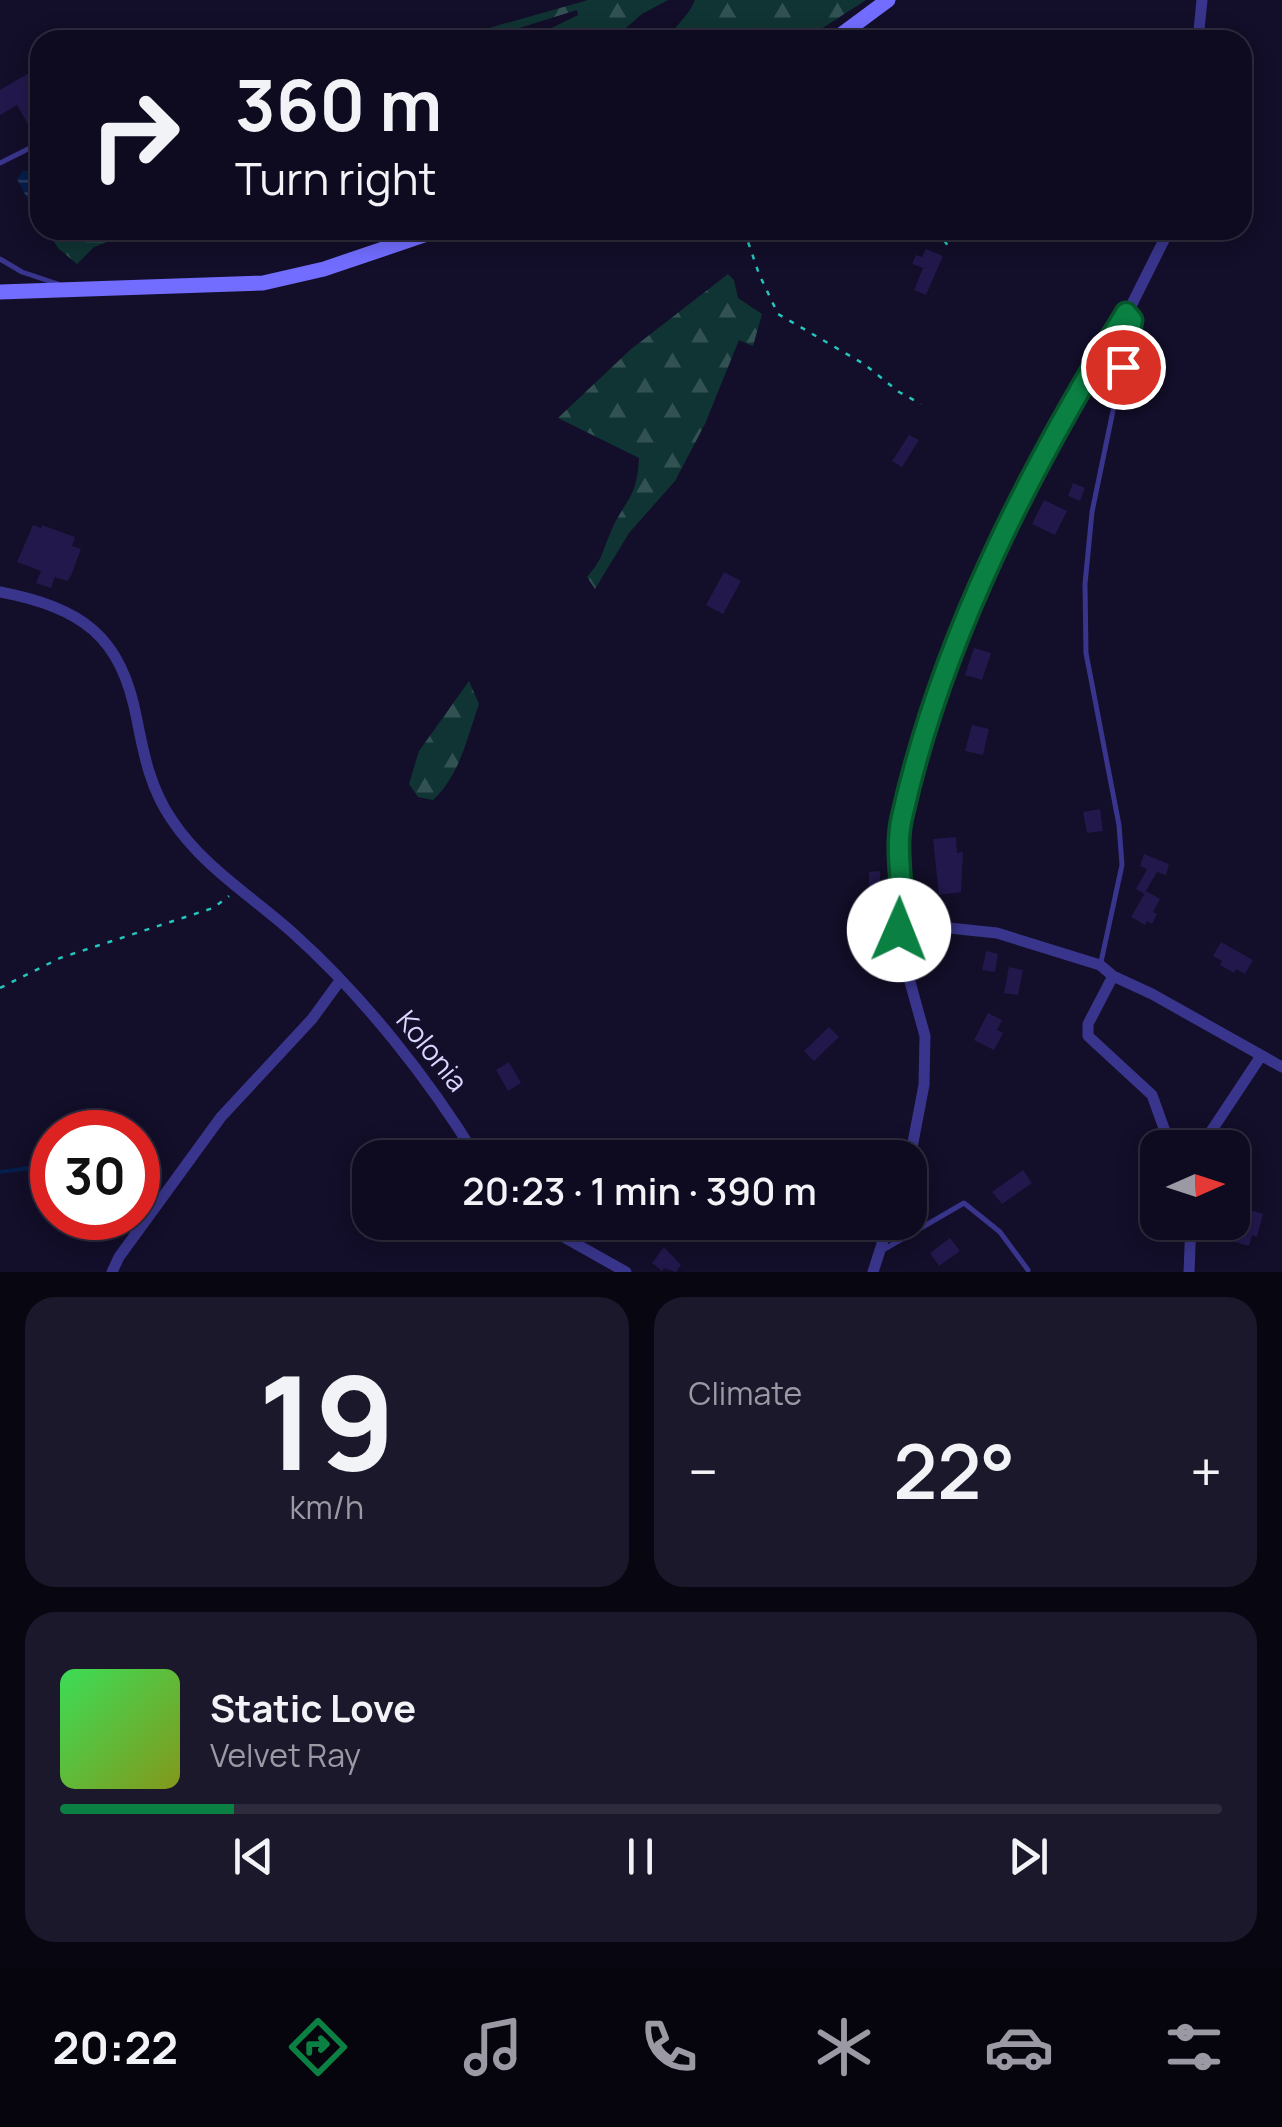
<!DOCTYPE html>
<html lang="en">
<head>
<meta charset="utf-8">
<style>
  body { margin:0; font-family:Manrope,sans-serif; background:#1c182c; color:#f1f3f6; height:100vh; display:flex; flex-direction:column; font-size:38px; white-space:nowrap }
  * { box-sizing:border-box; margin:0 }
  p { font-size:32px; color:#9b9aa4 }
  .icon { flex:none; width:55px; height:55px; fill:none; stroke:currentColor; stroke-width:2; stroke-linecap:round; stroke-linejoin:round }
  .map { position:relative; height:1272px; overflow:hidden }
  .drawer { display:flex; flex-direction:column; gap:25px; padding:25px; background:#080611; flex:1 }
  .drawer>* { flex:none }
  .guide { position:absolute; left:30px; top:30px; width:1222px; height:210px; border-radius:30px; box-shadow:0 5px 25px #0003,0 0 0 2px #2e2b3d; background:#0e0a1f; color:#f1f3f6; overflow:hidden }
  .needle { width:65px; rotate:87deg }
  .controls { position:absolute; left:1140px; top:1130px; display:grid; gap:20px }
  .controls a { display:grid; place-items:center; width:110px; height:110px; border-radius:20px; background:#0e0a1f; box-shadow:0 5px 25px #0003,0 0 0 2px #2e2b3d; font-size:50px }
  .speed { position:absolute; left:30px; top:1110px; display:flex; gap:20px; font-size:50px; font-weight:700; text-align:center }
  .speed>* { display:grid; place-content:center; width:130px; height:130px; border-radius:50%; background:#0e0a1f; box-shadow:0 5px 25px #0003,0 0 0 2px #2e2b3d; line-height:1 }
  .speed .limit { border:15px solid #d22; background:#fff; color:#111 }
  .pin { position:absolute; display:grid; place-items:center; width:85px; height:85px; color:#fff; margin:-42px; border:5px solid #fff; border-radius:50%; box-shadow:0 2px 10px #0007 }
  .me { position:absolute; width:110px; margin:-55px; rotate:1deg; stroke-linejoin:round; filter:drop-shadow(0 0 8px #0008) }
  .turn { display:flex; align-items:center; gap:35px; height:210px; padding:0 40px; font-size:45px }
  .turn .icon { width:130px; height:130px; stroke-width:2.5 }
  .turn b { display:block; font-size:70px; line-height:85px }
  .big { font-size:75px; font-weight:600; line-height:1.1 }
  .drawer .card { flex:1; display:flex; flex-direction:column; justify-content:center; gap:15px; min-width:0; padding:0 35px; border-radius:30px; background:#1c182c }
  .drawer .dial { align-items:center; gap:0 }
  .dial b { font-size:130px; line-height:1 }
  .song { display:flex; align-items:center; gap:30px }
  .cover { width:120px; height:120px; border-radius:15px; background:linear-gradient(135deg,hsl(130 70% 55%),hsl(70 70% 35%)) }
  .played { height:10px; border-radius:5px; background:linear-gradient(90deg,#0b8043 15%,#2e2b3d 15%) }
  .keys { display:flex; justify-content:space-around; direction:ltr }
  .heat { display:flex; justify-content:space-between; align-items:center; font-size:55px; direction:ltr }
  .drawer .tiles { flex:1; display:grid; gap:25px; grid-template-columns:1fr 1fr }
  .card:last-child { grid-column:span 2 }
  .trip { position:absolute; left:352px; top:1140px; width:575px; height:100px; border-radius:30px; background:#0e0a1f; box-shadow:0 5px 25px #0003,0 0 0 2px #2e2b3d; font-weight:600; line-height:100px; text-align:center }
  .menu { display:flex; height:160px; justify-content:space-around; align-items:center; background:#06040c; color:#9b9aa4 }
  .menu .icon { width:70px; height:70px }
  .menu .current { color:#0b8043 }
  .menu b { font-size:45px; color:#f1f3f6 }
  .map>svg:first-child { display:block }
  .forest { fill:url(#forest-firs) }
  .water { fill:url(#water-rules) }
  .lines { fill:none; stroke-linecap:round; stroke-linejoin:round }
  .stream { stroke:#061e4a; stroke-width:4 }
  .building { fill:#23184c }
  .path { stroke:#25c4bc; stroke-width:2.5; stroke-dasharray:5 8; stroke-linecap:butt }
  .service { stroke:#39358c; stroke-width:5 }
  .minor { stroke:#39358c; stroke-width:11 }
  .secondary { stroke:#726dff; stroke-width:15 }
  .route-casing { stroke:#07532c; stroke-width:25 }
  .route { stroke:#0b8043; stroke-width:18 }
  .labels { text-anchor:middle; stroke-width:10; stroke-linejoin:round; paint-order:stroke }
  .street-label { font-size:28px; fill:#dbd6ff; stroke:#130e29 }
</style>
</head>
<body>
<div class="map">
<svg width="1282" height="1272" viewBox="0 0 1282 1272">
  <defs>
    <pattern id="forest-firs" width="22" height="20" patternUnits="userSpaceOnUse" patternTransform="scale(2.5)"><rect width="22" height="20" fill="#103433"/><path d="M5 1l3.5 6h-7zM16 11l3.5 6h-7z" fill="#325152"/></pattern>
    <pattern id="water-rules" width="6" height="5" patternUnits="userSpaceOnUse" patternTransform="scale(2.5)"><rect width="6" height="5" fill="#061e4a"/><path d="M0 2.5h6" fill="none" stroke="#2a3e65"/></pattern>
  </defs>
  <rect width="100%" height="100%" fill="#130e29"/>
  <path class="forest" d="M588 0H668L642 14 612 40H527L578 15 577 10 481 40H461V36Z
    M695 0H866L804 40H666L690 10Z
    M47 230H139L94 247 77 264 58 248Z
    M728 274 734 280 738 298 762 314 753 346 739 340 705 424 675 481 629 533 595 589 587 577C603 559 601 554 610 534 624 499 637 501 639 458L558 418 630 350Z
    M469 681 479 704C467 738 460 775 433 800L418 797 409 784 419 751Z"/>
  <path class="water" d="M23 171H40V203L29 202 17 179Z"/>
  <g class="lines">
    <path class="stream" d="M138 1154 147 1152
      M0 1172 52 1165"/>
  </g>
  <path class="building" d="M34 70 40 80V123L30 128 17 105 0 115V90Z
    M926 249 943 256 926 295 914 290 923 268 912 264 916 255 922 257Z
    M909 435 919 440 902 467 892 461Z
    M1073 483 1085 488 1080 501 1068 496Z
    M1044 500 1067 511 1055 535 1032 524Z
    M33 525 41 528 42 525 75 537 72 546 81 549 71 576 67 581 55 577 51 588 36 583 41 571 17 562Z
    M724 572 741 581 723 614 706 605Z
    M974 648 991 653 982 680 965 675Z
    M972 725 989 729 983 755 965 751Z
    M1100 809 1103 831 1087 833 1083 812Z
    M956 837 957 853 963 852 961 892 939 895 933 839Z
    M1144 854 1169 864 1166 875 1157 872 1144 894 1136 889 1147 869 1140 866Z
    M880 871V890L869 891V872Z
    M1146 891 1160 899 1153 912 1157 914 1152 924 1147 921 1145 925 1131 917Z
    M1221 942 1253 960 1245 974 1236 969 1234 973 1220 965 1222 961 1213 956Z
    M986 951 998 954 995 972 982 970Z
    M1009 967 1023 970 1018 995 1004 993Z
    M988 1013 1002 1020 997 1030 1003 1033 994 1050 974 1040Z
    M829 1027 839 1037 814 1061 804 1051Z
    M509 1062 521 1083 508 1091 496 1070Z
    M1023 1170 1032 1183 1002 1204 992 1192Z
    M1243 1208 1263 1214 1257 1237 1252 1235 1249 1246 1228 1240 1236 1216 1240 1217Z
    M950 1238 960 1251 939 1266 930 1253Z
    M664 1247 681 1265 676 1272 664 1268 662 1271 652 1263Z"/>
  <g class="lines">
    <path class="path" d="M744 230 759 274 778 314 864 364 899 392 921 404
      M937 230 948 246
      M0 988 60 958 213 908 229 896"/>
    <path class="service" d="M0 163 40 143
      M0 259 22 272 58 284
      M1101 962 1122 865 1119 825 1086 653 1085 584 1092 512 1132 319 1127 314
      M883 1250 964 1203 1000 1232 1028 1270"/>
    <path class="minor" d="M1198 40 1202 0
      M0 592C82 608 121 635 137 720 144 756 151 790 172 820 203 867 253 897 294 934 363 996 429 1079 477 1158
      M901 923 997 933 1100 965 1113 976 1152 994 1282 1067
      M1113 976 1088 1024V1036L1152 1095 1171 1148
      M1200 1148 1261 1056
      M910 1158 924 1085 925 1036 899 942 898 835 901 817 936 698 984 578 1081 385 1132 304 1169 230
      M537 1222 626 1272
      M112 1272 119 1257 221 1117 312 1019 339 982
      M873 1272 889 1222
      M1189 1272 1191 1222"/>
    <path class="secondary" d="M834 40 888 0
      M0 292 263 283 324 269 439 230"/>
  </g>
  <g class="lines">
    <g class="route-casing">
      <path id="route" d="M899 930C907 894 893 854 902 817 942 638 1030 468 1126 313L1132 320 1123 367"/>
    </g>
    <use href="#route" class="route"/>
  </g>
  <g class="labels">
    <g class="street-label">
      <text transform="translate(432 1051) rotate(51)" y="10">Kolonia</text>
    </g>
  </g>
</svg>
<div class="controls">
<a><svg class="needle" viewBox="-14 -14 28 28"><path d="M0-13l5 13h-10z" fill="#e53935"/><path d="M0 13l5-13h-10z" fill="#9b9aa4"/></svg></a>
</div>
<div class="speed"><div class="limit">30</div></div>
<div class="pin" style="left:1123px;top:367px;background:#d93025"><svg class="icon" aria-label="arrive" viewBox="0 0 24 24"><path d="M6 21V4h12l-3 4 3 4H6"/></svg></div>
<svg class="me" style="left:899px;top:930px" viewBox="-20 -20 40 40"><circle r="19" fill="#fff"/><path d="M0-13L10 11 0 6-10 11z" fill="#0b8043"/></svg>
<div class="trip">20:23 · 1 min · 390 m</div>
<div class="guide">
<div class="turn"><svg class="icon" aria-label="right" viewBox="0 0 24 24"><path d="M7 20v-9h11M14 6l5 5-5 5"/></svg><div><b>360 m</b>Turn right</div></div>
</div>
</div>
<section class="drawer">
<div class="tiles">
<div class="card dial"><b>19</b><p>km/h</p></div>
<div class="card"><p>Climate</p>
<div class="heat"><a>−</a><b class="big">22°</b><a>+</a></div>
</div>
<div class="card">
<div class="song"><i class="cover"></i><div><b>Static Love</b><p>Velvet Ray</p></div></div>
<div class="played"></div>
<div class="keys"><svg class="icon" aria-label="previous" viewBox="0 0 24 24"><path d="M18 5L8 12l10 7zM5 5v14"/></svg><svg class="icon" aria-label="pause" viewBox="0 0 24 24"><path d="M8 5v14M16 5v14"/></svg><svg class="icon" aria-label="next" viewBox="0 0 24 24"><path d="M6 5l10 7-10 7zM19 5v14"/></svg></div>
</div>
</div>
</section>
<nav class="menu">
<b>20:22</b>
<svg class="icon current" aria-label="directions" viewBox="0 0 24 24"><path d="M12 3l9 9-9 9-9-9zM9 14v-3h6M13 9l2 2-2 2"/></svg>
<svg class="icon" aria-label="music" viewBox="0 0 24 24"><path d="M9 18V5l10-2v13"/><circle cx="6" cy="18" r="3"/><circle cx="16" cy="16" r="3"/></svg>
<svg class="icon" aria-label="phone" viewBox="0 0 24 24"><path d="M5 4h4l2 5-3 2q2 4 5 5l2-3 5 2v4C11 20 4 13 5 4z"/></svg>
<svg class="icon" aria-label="climate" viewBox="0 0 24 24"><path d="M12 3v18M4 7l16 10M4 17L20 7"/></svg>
<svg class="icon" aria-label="car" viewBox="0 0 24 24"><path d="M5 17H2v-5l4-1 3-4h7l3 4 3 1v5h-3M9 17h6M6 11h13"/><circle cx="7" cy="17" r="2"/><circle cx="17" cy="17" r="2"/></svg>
<svg class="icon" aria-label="filters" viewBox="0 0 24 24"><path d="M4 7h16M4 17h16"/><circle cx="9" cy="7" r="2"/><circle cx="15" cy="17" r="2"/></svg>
</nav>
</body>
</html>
